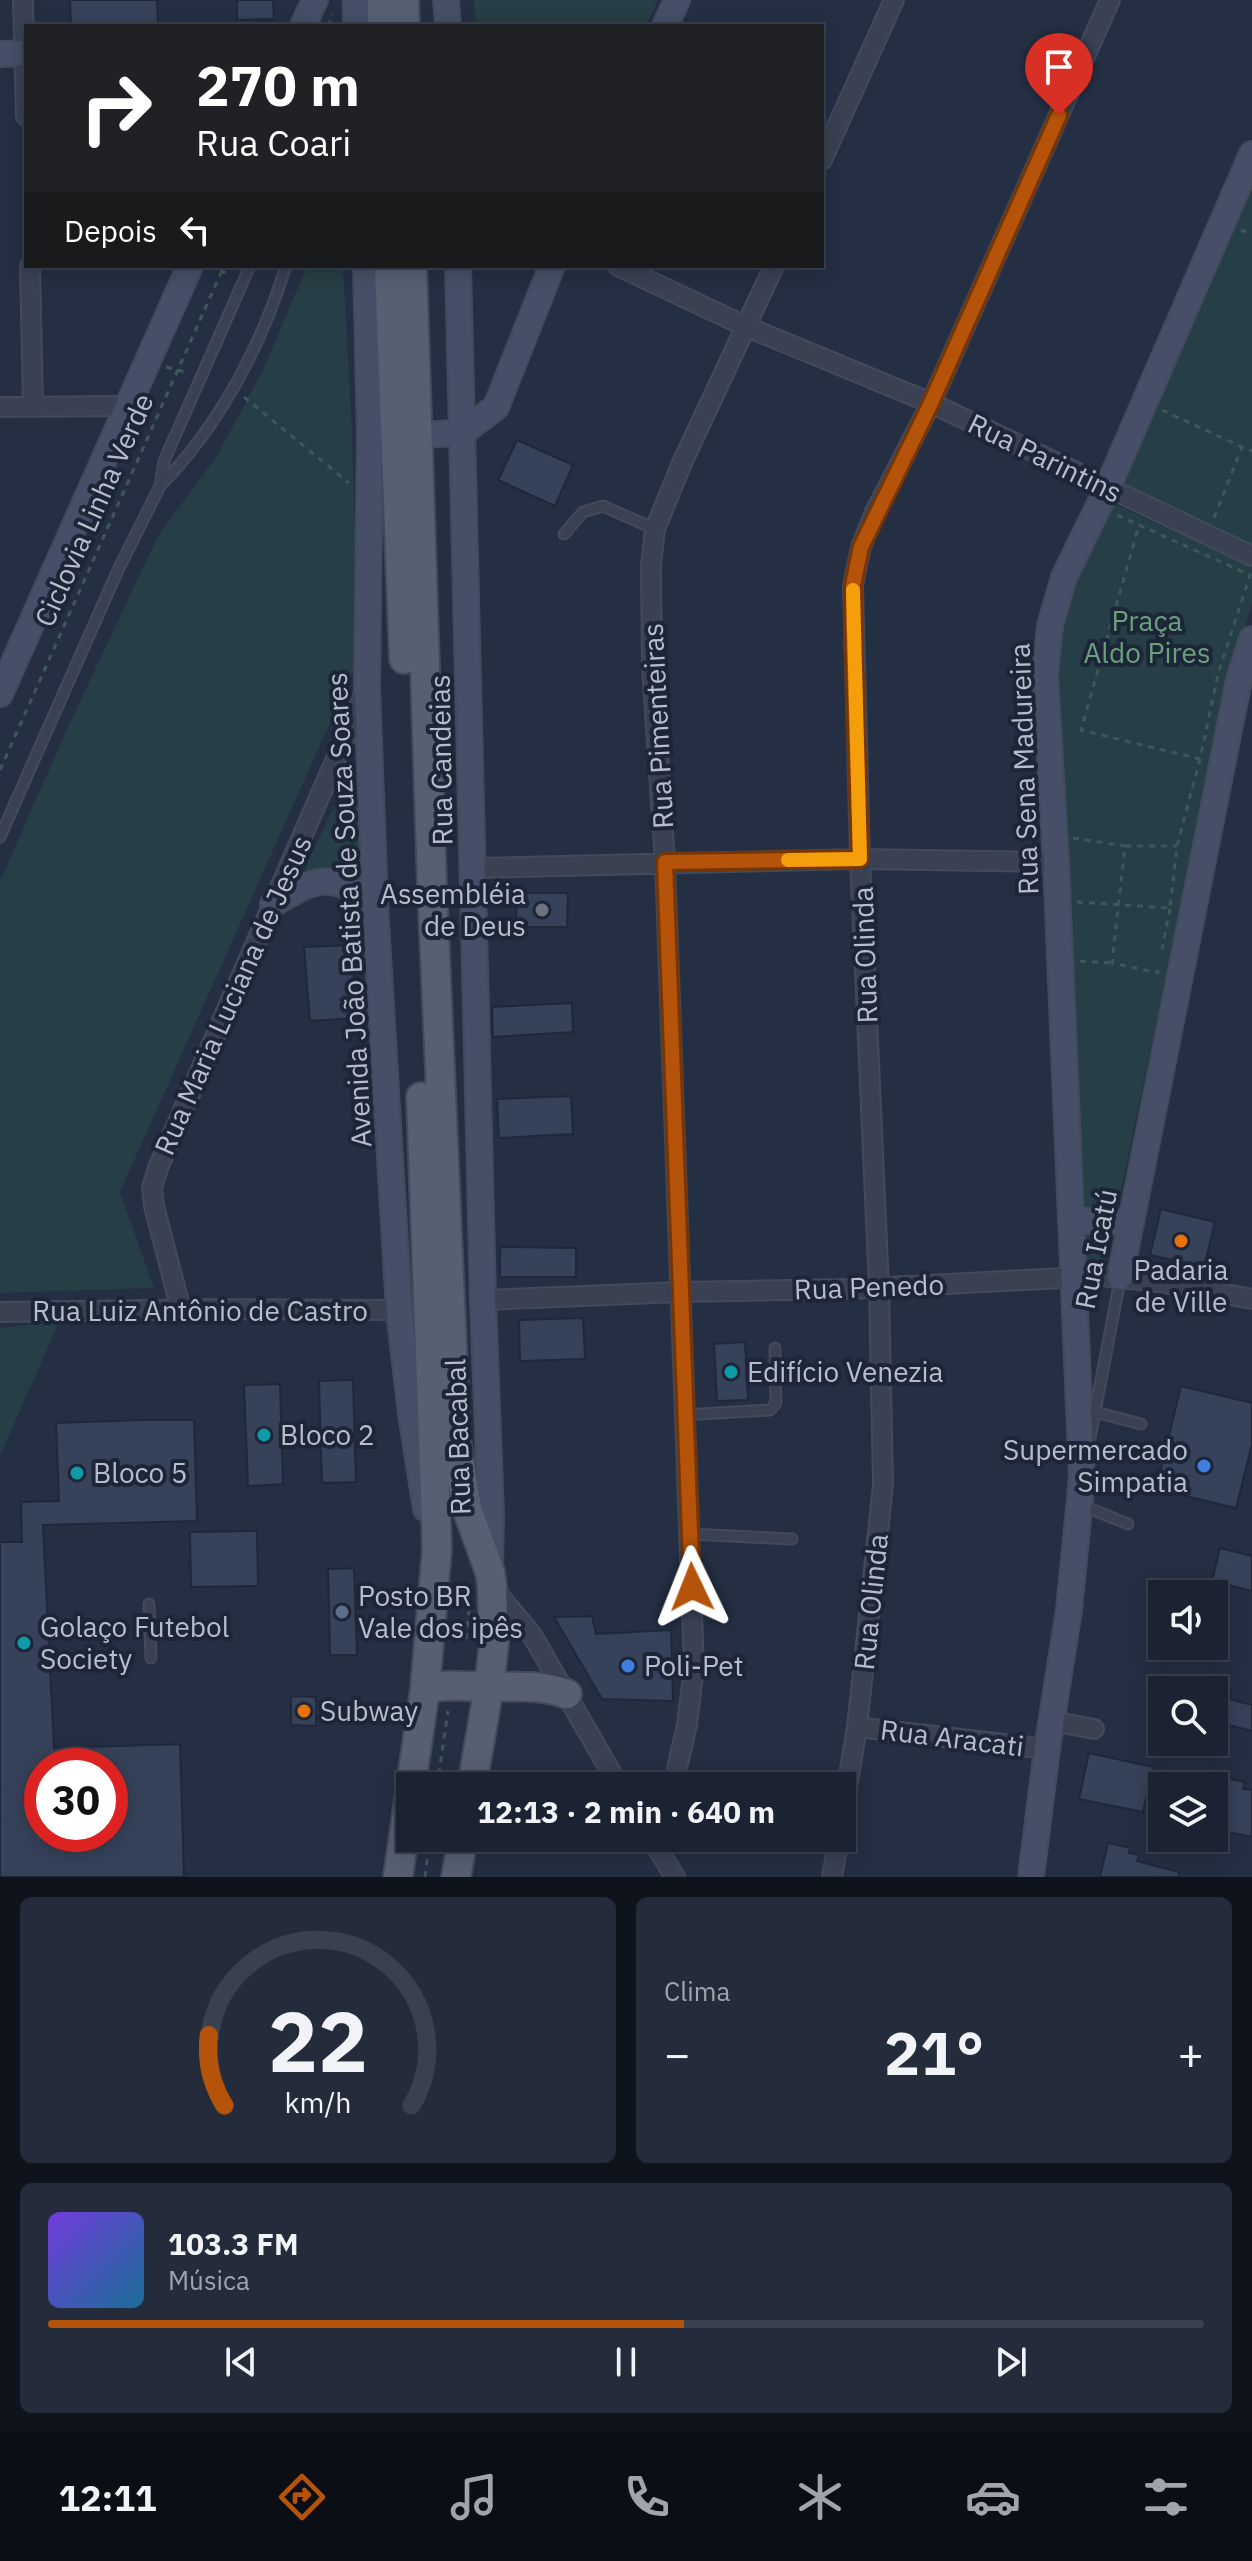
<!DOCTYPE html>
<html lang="pt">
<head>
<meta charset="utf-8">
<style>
  body { margin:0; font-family:"IBM Plex Sans",sans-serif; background:#242b3b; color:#f1f3f6; height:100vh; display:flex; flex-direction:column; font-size:30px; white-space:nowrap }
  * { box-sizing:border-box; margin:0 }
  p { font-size:26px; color:#a0a4ac }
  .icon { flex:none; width:44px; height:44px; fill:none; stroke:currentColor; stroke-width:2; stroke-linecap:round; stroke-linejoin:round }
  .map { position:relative; height:1877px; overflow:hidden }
  .details { display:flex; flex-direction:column; gap:20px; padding:20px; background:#0f131c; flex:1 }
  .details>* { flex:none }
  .banner { position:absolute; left:24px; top:24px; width:800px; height:244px; border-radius:0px; box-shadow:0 4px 20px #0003,0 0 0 2px #39404e; background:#202124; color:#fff; overflow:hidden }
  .controls { position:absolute; left:1148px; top:1580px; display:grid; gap:16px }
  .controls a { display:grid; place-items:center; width:80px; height:80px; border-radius:0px; background:#1b2333; box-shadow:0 4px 20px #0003,0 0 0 2px #39404e; font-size:40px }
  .speed { position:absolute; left:24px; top:1748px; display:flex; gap:16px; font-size:40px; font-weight:700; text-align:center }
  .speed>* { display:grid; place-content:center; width:104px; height:104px; border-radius:50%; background:#1b2333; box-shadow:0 4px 20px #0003,0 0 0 2px #39404e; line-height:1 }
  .speed .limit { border:12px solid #d22; background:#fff; color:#111 }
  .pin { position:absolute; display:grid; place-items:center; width:68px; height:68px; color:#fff; margin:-82px -34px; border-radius:50% 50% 50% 0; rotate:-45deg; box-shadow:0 0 8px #0007 }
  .pin .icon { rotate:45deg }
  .me { position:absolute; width:88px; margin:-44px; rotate:358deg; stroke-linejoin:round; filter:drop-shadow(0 0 6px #0008) }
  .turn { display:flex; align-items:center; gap:28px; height:168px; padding:0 40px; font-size:36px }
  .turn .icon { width:104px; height:104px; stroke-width:2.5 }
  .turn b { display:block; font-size:56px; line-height:68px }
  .then { display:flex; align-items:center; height:76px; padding:0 40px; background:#0003; gap:16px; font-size:30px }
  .big { font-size:60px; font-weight:700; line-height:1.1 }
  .details .widget { flex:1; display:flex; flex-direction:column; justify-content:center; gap:12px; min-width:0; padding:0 28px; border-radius:12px; background:#242b3b }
  .details .dial { align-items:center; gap:0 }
  .dial svg { height:208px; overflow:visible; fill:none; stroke:#39404e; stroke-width:7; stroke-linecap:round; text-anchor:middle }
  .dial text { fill:#f1f3f6; stroke:none }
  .song { display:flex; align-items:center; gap:24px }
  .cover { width:96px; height:96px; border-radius:12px; background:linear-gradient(135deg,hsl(260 70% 55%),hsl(200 70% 35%)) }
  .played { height:8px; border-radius:4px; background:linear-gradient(90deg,#b45309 55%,#39404e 55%) }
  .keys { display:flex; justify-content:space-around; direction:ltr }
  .heat { display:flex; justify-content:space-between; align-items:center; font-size:44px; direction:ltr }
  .details .tiles { flex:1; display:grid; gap:20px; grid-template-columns:1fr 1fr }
  .widget:last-child { grid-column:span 2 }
  .trip { position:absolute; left:396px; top:1772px; width:460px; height:80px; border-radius:0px; background:#1b2333; box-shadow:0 4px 20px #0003,0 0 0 2px #39404e; font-weight:700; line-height:80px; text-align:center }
  .tabs { display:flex; height:128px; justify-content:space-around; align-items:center; background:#0b0e14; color:#a0a4ac }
  .tabs .icon { width:56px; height:56px }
  .tabs .on { color:#b45309 }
  .tabs b { font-size:36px; color:#f1f3f6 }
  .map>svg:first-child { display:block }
  .green { fill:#263e45 }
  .building { fill:#36425a; stroke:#1f283a; stroke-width:2; fill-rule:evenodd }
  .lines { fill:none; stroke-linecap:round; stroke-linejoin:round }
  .lane-casing { stroke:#424a5c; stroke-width:13 }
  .street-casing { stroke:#424a5c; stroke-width:22 }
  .secondary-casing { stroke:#424a5c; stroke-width:28 }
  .primary-casing { stroke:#424a5c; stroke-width:32 }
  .path { stroke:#3f575c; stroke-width:3; stroke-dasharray:6 6; stroke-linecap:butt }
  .lane { stroke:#394153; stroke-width:9 }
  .street { stroke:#394153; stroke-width:18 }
  .secondary { stroke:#464f67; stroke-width:24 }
  .primary { stroke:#576073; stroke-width:28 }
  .route-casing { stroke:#753606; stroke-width:20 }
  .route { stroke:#b45309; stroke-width:14 }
  .slow { stroke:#f59e0b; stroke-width:14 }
  .worship-dot { fill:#6b7280; stroke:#1d2638; stroke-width:3 }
  .food-dot { fill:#e8710a; stroke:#1d2638; stroke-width:3 }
  .culture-dot { fill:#0f9aa8; stroke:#1d2638; stroke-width:3 }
  .shop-dot { fill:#3f7fe0; stroke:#1d2638; stroke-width:3 }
  .service-dot { fill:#5c6f8a; stroke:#1d2638; stroke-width:3 }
  .labels { text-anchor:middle; stroke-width:8; stroke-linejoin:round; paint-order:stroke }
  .street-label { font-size:28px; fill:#b6bdcd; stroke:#1d2638 }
  .park-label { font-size:28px; fill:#6ba07c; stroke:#1d2638 }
  .poi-label { font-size:28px; fill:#b6bdcd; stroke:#1d2638; text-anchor:start }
</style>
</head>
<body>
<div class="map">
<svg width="1252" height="1877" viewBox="0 0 1252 1877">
  <rect width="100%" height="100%" fill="#242f44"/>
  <path class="green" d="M474 0H658L646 26H476Z
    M1252 182V546L1116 485Z
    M307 266H343L352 432 359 658 120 1192 154 1288 0 1293V881L67 729 159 534 217 456 264 368Z
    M1109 502 1252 566V604L1229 677 1105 1266 1078 1268 1056 673V625Z
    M348 777H355L360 785 362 882 304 870Z
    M59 1322 0 1456V1328Z"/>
  <path class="building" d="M70 0H157L158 26H71Z
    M237 0H273L274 19 237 20Z
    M517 440 573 465 555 506 498 480Z
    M517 893H568L567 927H516Z
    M352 945 356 1018 310 1021 304 947Z
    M572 1003 573 1032 493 1037 492 1007Z
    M571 1096 573 1134 499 1138 497 1099Z
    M1161 1209 1215 1222 1204 1267 1150 1255Z
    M500 1247 576 1248V1277H500Z
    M583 1318 585 1359 520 1361 519 1320Z
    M745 1342 748 1400 717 1401 714 1344Z
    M353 1380 356 1482 322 1483 319 1381Z
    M280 1384 283 1484 248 1486 244 1385Z
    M1181 1386 1252 1403V1444L1236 1508 1156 1489Z
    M145 1420H194L197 1521 43 1525 54 1748 180 1744 184 1877H0V1542H22L21 1502 59 1501 56 1423ZM42 1766H110V1834H42Z
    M257 1531 258 1586 191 1587 190 1532Z
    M1220 1548 1252 1556V1591L1212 1581Z
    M354 1568 357 1655H330L328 1569Z
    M592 1616 596 1634 671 1630 673 1701 602 1699 554 1617Z
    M1214 1687 1231 1691 1229 1699 1252 1705V1731L1214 1721Z
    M291 1696 316 1697V1726L291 1725Z
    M1089 1753 1153 1767 1143 1812 1079 1799Z
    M1224 1778 1245 1782 1243 1789 1252 1790V1837L1214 1829Z
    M1108 1843 1130 1848 1129 1853 1139 1855 1137 1861 1179 1872V1877H1100Z"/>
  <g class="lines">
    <g class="lane-casing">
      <path id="lane" d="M160 486C219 426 261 347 286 266
        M564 534 583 512 603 506 655 529
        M0 837 118 570 160 486 164 461 250 266
        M1095 1412 1141 1424
        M685 1415 770 1410 776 1403 775 1348
        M1090 1438 1120 1280
        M1081 1505 1128 1524
        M690 1534 792 1539
        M149 1604 151 1658"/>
    </g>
    <g class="street-casing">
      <path id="street" d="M23 0 26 116
        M822 160 894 0
        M30 266 33 406
        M618 266 747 327 931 403 1252 556
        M0 407 128 406
        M474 868 860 859 1056 862
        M483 1300 680 1292 851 1289 1102 1276 1159 1282 1252 1299
        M181 1310 154 1206 152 1188 158 1168 365 692
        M0 1312 220 1309 399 1310
        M492 1587 532 1635 619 1786
        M1053 1721 1094 1729
        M857 1727 1047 1749
        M673 1786 687 1725 694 1667 665 862 652 668 651 565 655 529 682 463 774 266
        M842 1818 857 1727 883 1485 879 1288 860 859 853 585 861 547 875 512 931 403 1110 0
        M651 1838 675 1877
        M832 1877 839 1838"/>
    </g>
    <g class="secondary-casing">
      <path id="secondary" d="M356 0V26
        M446 0 448 26
        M303 26 315 0
        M665 26 677 0
        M0 54 26 53
        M366 266 370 433 367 688 375 904 399 1310 411 1414 426 1509
        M458 266 483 1300 491 1515 490 1567
        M399 435 415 436 463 432 496 407 552 266
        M0 694 190 266
        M273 904C319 876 330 872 375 904
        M1071 1220 1131 1223
        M1120 1277 1239 680 1252 639
        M1031 1877 1047 1749 1069 1610 1082 1478 1056 862 1045 674 1050 626 1064 577 1107 489 1252 154"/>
    </g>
    <g class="primary-casing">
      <path id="primary" d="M382 0V26
        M404 0 405 26
        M389 266 404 659
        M412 266 432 885 456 1440 467 1509 490 1572 492 1586 494 1643 489 1687 472 1786
        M425 1689C448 1683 467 1687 490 1687 518 1687 540 1684 567 1694
        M411 1786 425 1689 437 1549 421 1097
        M398 1877 410 1793
        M456 1877 463 1838"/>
    </g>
    <path class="path" d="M328 26 333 14
      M1241 230 1252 234
      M209 266 231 275
      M166 367 189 373
      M244 397 349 483
      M1162 410 1242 447
      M1117 515 1139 525
      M1214 518 1242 447 1252 451
      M1139 525 1250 575 1218 674 1200 759 1081 730Z
      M0 770 224 266
      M1073 838 1125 846
      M1077 902 1170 908 1177 846 1200 759
      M1162 950 1170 908
      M1080 961 1112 963
      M1158 970V973L1112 963 1125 846H1177
      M466 1639 469 1611
      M437 1786 448 1711
      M425 1877 430 1838"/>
    <use href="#lane" class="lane"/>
    <use href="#street" class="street"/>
    <use href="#secondary" class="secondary"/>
    <use href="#primary" class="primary"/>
  </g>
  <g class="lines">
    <g class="route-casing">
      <path id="route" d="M692 1587 665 862 860 859 853 623V585L861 547 931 403 1059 115"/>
    </g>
    <use href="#route" class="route"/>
    <path class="slow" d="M788 860 860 859 853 590"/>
  </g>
  <circle class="worship-dot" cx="542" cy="910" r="8"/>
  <g class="food-dot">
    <circle cx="1181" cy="1241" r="8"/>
    <circle cx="304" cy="1711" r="8"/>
  </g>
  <g class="culture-dot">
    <circle cx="731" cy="1372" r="8"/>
    <circle cx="264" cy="1435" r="8"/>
    <circle cx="77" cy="1473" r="8"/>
    <circle cx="24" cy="1643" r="8"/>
  </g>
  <g class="shop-dot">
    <circle cx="1204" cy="1466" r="8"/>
    <circle cx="628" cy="1666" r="8"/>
  </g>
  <circle class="service-dot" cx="342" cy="1612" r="8"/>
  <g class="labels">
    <g class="street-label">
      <text transform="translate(1045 458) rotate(26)" y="10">Rua Parintins</text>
      <text transform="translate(94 510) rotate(-66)" y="10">Ciclovia Linha Verde</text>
      <text transform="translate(658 726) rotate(-93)" y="10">Rua Pimenteiras</text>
      <text transform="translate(441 760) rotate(-91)" y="10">Rua Candeias</text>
      <text transform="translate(1024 769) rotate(-92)" y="10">Rua Sena Madureira</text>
      <text transform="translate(349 910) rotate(-93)" y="10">Avenida João Batista de Souza Soares</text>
      <text transform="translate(865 955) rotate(-92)" y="10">Rua Olinda</text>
      <text transform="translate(233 995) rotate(-66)" y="10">Rua Maria Luciana de Jesus</text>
      <text transform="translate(1096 1249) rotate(-79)" y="10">Rua Icatú</text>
      <text transform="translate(869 1287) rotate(-2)" y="10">Rua Penedo</text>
      <text x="200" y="1321">Rua Luiz Antônio de Castro</text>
      <text transform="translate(458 1437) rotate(-92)" y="10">Rua Bacabal</text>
      <text transform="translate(871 1602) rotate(-84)" y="10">Rua Olinda</text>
      <text transform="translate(952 1738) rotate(7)" y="10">Rua Aracati</text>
    </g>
    <g class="park-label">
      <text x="1147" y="631">Praça<tspan x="1147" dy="32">Aldo Pires</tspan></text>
    </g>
    <g class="poi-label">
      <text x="526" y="904" text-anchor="end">Assembléia<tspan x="526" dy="32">de Deus</tspan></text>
      <text x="1181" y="1280" text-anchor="middle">Padaria<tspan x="1181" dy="32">de Ville</tspan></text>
      <text x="747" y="1382">Edifício Venezia</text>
      <text x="280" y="1445">Bloco 2</text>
      <text x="1188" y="1460" text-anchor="end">Supermercado<tspan x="1188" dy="32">Simpatia</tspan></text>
      <text x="93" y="1483">Bloco 5</text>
      <text x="358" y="1606">Posto BR<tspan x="358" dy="32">Vale dos ipês</tspan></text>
      <text x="40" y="1637">Golaço Futebol<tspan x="40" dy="32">Society</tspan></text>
      <text x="644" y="1676">Poli-Pet</text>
      <text x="320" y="1721">Subway</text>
    </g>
  </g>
</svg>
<div class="controls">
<a><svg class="icon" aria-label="sound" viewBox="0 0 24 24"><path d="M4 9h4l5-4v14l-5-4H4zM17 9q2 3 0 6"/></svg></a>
<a><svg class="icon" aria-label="search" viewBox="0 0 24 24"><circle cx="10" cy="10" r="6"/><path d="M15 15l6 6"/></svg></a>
<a><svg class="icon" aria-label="layers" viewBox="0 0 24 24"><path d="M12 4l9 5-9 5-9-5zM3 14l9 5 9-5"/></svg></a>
</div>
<div class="speed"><div class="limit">30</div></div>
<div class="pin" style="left:1059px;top:115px;background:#d93025"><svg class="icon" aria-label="arrive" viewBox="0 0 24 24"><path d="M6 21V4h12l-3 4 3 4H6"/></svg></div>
<svg class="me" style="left:692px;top:1587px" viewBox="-20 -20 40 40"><path d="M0-17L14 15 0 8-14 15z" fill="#b45309" stroke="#fff" stroke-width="4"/></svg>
<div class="trip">12:13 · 2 min · 640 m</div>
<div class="banner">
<div class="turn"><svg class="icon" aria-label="right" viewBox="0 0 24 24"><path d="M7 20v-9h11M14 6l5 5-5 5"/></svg><div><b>270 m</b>Rua Coari</div></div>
<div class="then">Depois<svg class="icon" aria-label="left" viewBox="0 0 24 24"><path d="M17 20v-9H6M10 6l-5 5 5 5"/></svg></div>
</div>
</div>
<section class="details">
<div class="tiles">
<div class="widget dial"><svg viewBox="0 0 100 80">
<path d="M14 69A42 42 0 1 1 86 69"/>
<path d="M14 69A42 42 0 0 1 8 42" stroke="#b45309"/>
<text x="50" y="56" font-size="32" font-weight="700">22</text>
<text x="50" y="72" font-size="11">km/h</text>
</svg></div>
<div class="widget"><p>Clima</p>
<div class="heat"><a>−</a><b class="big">21°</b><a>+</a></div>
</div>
<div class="widget">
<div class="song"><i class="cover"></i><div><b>103.3 FM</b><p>Música</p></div></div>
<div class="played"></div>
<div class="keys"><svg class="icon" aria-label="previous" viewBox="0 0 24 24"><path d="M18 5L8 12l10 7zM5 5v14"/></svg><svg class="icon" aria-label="pause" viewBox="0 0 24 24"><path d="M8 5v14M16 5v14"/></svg><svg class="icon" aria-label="next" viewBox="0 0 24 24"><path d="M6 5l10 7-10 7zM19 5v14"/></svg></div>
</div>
</div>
</section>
<nav class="tabs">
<b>12:11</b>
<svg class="icon on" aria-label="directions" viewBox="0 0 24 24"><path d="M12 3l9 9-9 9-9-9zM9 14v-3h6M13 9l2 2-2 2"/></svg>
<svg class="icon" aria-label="music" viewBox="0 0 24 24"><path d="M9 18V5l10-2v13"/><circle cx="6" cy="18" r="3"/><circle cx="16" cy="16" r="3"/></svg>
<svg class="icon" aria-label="phone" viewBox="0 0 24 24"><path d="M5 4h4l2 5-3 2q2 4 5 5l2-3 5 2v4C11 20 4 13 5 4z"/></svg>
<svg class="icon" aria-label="climate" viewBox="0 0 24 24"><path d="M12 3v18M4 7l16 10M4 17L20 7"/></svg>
<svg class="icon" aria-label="car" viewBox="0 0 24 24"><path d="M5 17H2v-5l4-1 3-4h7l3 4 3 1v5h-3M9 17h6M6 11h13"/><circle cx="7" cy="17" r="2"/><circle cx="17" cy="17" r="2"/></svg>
<svg class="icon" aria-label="filters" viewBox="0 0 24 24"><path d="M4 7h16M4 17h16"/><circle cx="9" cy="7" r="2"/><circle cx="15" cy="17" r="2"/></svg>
</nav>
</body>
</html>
